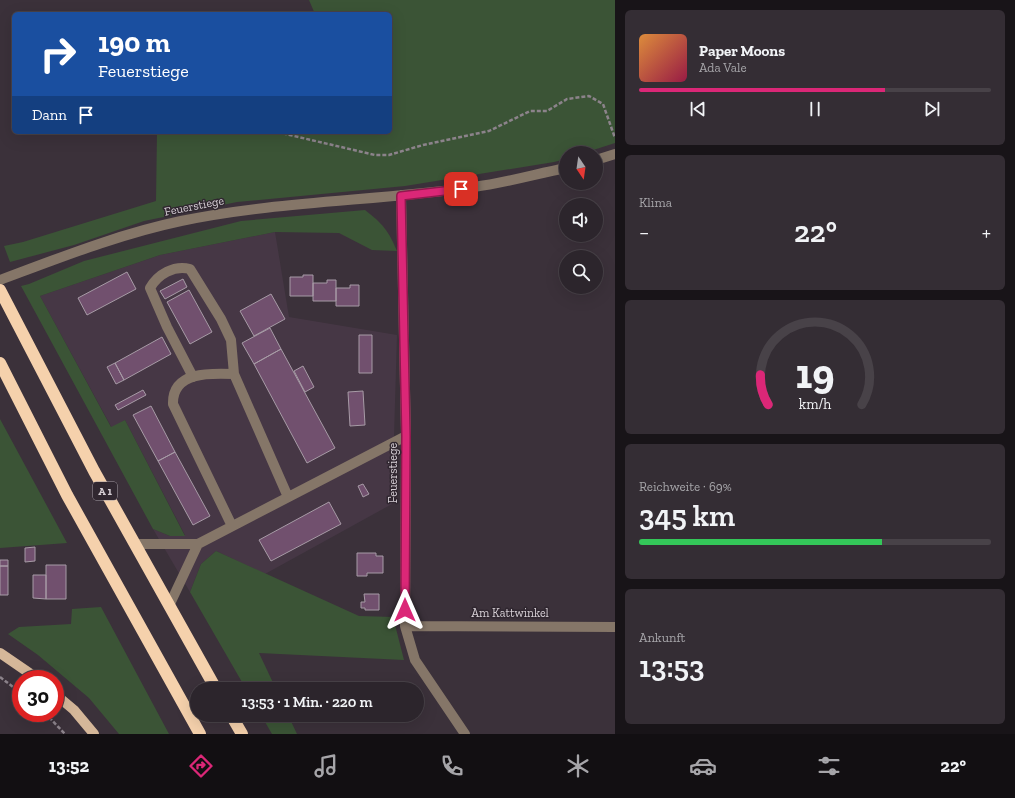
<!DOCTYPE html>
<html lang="de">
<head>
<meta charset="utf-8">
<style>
  body { margin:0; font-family:"Zilla Slab",serif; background:#342d34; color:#f1f3f6; height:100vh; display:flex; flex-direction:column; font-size:15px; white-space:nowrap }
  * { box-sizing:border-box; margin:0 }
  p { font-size:13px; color:#a6a5a9 }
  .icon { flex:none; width:22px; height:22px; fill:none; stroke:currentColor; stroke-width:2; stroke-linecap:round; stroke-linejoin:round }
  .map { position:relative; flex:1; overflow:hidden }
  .details { display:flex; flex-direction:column; gap:10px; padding:10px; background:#181418; width:400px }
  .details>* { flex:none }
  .top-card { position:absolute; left:12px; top:12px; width:380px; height:122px; border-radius:6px; box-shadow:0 4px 16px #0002,0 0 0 1px #484248; background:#1a4fa0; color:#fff; overflow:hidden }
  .needle { width:26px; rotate:167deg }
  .fabs { position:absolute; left:559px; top:146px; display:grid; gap:8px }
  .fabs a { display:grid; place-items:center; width:44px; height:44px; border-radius:50%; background:#2c252c; box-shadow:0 4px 16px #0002,0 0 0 1px #484248; font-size:20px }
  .speed { position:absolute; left:12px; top:670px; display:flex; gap:8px; font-size:20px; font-weight:700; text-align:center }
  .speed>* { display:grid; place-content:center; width:52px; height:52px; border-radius:50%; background:#2c252c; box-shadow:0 4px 16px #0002,0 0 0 1px #484248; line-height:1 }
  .speed .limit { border:6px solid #d22; background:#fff; color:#111 }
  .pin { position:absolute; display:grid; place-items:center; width:34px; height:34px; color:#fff; margin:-17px; border-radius:8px; box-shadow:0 2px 6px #0006 }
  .me { position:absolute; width:44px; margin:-22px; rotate:0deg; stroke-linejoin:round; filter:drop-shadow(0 0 3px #0008) }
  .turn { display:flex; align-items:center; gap:14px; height:84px; padding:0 20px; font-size:18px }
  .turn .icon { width:52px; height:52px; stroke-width:2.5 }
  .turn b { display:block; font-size:28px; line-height:34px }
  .then { display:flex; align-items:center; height:38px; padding:0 20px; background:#0003; gap:8px; font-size:15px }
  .big { font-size:30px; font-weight:600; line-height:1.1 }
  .details .card { flex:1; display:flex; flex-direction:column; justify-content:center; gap:6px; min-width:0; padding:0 14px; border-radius:6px; background:#342d34 }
  .details .dial { align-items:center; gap:0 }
  .dial svg { height:104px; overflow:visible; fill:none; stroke:#484248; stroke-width:7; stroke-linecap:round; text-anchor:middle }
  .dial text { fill:#f1f3f6; stroke:none }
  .song { display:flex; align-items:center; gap:12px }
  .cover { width:48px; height:48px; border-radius:6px; background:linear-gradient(135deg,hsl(30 70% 55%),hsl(340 70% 35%)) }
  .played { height:4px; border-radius:2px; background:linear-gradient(90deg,#db2777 70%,#484248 70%) }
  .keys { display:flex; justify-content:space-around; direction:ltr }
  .heat { display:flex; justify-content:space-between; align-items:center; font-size:22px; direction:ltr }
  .charge { height:6px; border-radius:3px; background:linear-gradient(90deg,#34c759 69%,#484248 0) }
  .trip { position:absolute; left:190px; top:682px; width:234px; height:40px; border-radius:20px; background:#2c252c; box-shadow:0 4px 16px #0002,0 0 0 1px #484248; font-weight:600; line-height:40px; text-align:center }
  .menu { display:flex; height:64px; justify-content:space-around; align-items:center; background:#120f12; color:#a6a5a9 }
  .menu .icon { width:28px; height:28px }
  .menu .selected { color:#db2777 }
  .menu b { font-size:18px; color:#f1f3f6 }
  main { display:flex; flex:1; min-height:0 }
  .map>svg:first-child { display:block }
  .built { fill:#463745 }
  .green { fill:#3b5436 }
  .building { fill:#71506e; stroke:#a79ba6 }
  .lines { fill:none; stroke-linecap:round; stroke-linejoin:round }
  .path { stroke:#8c838b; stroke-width:2.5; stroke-dasharray:4 2; stroke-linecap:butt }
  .minor { stroke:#857668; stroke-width:10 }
  .major { stroke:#d5b799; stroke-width:10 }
  .highway { stroke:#f5d1ac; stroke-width:12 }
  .route-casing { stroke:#8e194d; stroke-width:10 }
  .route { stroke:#db2777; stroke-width:7 }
  .labels { text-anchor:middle; stroke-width:3; stroke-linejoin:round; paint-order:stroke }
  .shield { fill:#302730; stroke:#a49da4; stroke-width:1 }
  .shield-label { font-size:11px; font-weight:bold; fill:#d6cfd5 }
  .street-label { font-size:12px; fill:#d6cfd5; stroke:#302730 }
</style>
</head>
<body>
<main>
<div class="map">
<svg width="615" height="734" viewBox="0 0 615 734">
  <rect width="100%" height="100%" fill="#3b313a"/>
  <path class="built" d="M275 232 289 317 397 335 392 504 265 574 216 551 201 564 190 592 153 529 170 536 185 535 125 420 112 428 40 296 160 255Z"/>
  <path class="green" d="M309 0H615V143L584 153H566V159L554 162 405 186 237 202 144 221 74 245 10 262 4 246 23 242 156 201 157 132H390V14H315Z
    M365 210C382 223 389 231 397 251L372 250 339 233 275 232 160 255 40 296 111 427 125 420 185 536H170L153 529 21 286 29 284 84 261 241 221Z
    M0 419 67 543 0 548Z
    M216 551 359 616 393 617 404 660 259 653 276 689H246L190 592 201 564Z
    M101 607 169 734H119L89 698 38 655 8 634 19 627 71 624 72 609Z
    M261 715H288L297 734H272Z"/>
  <path class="building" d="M127 272 136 289 87 315 78 298Z
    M303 275H313V296H290V277H303Z
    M183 279 187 287 165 299 160 291Z
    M327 280H336V301H313V283H327Z
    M350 285H359V306H336V288H350Z
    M189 290 212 332 190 344 167 302Z
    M271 294 285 319 254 336 240 311Z
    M270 328 281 349 254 364 242 343Z
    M359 335H372V373H359Z
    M162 337 171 354 124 380 115 363Z
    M281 349 335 448 307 463 254 364Z
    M115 363 124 380 116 384 107 367Z
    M303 366 314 387 305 392 294 371Z
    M143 390 146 395 118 410 115 405Z
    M363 391 365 425 350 426 348 392Z
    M151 406 175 452 158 461 133 415Z
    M175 452 210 516 193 525 158 461Z
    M363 484 369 494 363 497 358 486Z
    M329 502 341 524 271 561 259 540Z
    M35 547V561L25 562V548Z
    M357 553H376V556H383V573H367V576H357Z
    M0 560H8V566H0Z
    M46 565H66V599H46Z
    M0 566H8V595H0Z
    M33 575H46V599L33 598Z
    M364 594H379V610H365V608H361V602H365Z"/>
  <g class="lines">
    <path class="path" d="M277 132 375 155H389L423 145 489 131 530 111H547L567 99 589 96 603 104 615 138
      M0 677 21 693
      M45 713 65 734"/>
    <path class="minor" d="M596 160 615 154
      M401 195 406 436 405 626 415 660 465 734
      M0 280C59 258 119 234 181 221 277 201 377 201 474 187 505 183 536 174 566 168
      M193 377 167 327 150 288C158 274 174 265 190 269L221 319 231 340 234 374
      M232 526 173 404C172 371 211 373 234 374L288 497
      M136 544H198L406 436
      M169 606 198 544
      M405 626 615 627"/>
    <path class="major" d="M0 653 38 679
      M55 694 74 710 94 734"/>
    <path class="highway" d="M0 290 94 471 216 689
      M0 363 67 495 200 734
      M231 715 242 734"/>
  </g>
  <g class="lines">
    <g class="route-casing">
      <path id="route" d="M405 610 406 436 401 196 461 189"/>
    </g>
    <use href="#route" class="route"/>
  </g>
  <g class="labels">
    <rect class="shield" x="93" y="482" width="24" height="18" rx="3"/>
    <g class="shield-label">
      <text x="105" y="495">A 1</text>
    </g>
    <g class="street-label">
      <text transform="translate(194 206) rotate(-11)" y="4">Feuerstiege</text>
      <text transform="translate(393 473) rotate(-90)" y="4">Feuerstiege</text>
      <text x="510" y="617">Am Kattwinkel</text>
    </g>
  </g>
</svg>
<div class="fabs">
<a><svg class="needle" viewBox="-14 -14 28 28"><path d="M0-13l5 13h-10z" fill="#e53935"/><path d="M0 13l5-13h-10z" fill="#a6a5a9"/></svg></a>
<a><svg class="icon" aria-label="sound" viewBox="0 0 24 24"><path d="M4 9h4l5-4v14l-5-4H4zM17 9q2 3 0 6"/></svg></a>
<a><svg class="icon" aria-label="search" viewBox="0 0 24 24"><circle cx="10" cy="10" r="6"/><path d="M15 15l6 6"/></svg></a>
</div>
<div class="speed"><div class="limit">30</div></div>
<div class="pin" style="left:461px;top:189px;background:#d93025"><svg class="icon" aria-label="arrive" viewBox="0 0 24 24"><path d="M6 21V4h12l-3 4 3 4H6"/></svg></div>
<svg class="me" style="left:405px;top:610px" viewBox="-20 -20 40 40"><path d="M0-17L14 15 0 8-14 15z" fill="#db2777" stroke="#fff" stroke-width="4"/></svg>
<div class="trip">13:53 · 1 Min. · 220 m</div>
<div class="top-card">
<div class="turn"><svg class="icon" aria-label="right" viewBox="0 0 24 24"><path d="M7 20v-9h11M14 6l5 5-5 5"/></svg><div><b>190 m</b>Feuerstiege</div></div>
<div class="then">Dann<svg class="icon" aria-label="arrive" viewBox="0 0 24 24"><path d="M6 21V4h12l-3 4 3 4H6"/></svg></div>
</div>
</div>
<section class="details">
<div class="card">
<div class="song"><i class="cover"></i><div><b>Paper Moons</b><p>Ada Vale</p></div></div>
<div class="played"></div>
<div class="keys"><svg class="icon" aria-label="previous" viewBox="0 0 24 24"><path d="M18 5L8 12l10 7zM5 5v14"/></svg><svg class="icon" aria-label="pause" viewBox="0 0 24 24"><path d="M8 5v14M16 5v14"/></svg><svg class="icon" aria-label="next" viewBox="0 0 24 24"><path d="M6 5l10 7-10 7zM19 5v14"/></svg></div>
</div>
<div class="card"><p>Klima</p>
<div class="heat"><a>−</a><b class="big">22°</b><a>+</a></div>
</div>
<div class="card dial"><svg viewBox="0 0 100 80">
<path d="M14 69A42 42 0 1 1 86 69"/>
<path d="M14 69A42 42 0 0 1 8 46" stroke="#db2777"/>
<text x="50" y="56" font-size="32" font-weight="700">19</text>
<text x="50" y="72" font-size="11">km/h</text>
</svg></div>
<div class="card"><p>Reichweite · 69%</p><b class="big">345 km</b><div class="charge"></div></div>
<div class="card"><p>Ankunft</p><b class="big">13:53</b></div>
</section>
</main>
<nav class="menu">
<b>13:52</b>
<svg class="icon selected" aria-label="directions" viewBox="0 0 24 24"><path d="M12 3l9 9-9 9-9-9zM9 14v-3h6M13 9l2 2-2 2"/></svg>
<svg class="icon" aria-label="music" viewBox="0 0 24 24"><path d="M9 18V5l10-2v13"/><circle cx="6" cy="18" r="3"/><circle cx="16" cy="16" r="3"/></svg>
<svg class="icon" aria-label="phone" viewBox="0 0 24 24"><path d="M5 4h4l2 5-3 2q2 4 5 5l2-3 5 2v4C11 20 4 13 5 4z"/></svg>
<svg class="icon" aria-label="climate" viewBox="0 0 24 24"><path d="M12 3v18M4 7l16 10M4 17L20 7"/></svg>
<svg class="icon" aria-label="car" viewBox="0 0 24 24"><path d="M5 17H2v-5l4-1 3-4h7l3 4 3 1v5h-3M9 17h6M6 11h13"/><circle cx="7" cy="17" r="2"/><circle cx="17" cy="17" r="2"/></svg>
<svg class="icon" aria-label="filters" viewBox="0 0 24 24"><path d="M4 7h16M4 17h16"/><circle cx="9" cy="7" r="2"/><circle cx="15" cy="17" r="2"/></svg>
<b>22°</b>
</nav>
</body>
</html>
